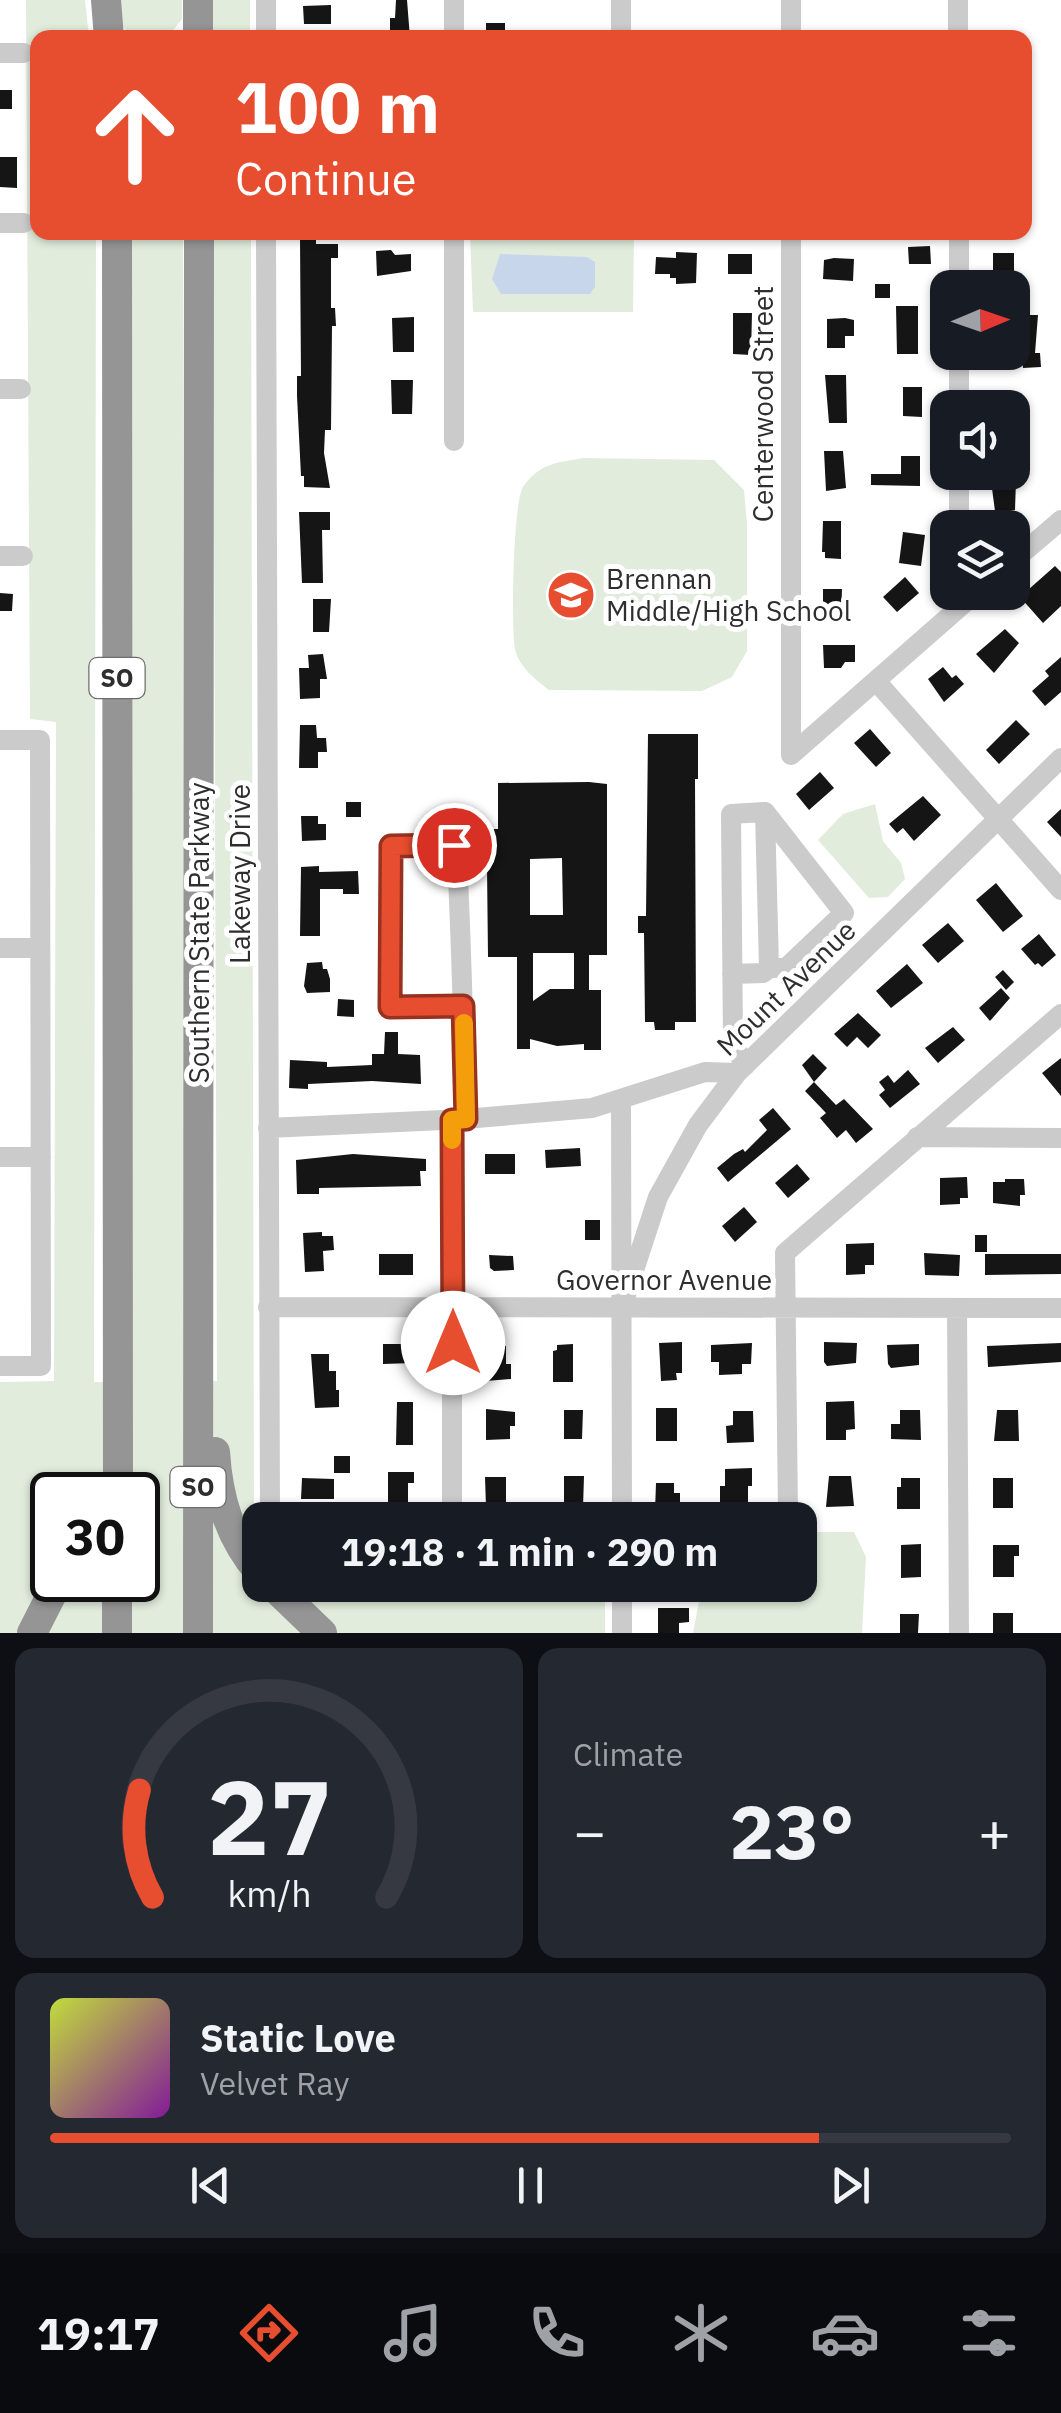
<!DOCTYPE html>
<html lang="en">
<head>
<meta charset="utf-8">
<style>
  body { margin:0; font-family:"IBM Plex Sans",sans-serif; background:#242831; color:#f1f3f6; height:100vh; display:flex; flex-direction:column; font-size:38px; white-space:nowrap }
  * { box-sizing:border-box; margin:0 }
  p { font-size:32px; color:#9ea1a6 }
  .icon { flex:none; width:55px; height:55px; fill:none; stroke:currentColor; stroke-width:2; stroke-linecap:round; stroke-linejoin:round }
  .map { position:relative; height:1633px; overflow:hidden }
  .details { display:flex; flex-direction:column; gap:15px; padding:15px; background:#0d0f14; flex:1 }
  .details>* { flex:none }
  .banner { position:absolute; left:30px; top:30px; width:1002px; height:210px; border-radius:20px; box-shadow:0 2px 8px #0004; background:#e74d2f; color:#fff; overflow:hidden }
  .needle { width:65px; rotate:88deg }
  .buttons { position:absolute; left:930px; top:270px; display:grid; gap:20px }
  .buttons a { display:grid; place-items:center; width:100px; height:100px; border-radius:20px; background:#171b24; box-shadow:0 2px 8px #0004; font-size:50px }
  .speed { position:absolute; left:30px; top:1472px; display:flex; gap:20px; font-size:50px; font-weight:700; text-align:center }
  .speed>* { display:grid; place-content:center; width:130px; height:130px; border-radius:50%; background:#171b24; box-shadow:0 2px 8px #0004; line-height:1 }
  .speed .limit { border:5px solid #111; border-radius:15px; background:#fff; color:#111 }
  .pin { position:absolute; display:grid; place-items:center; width:85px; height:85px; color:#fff; margin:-42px; border:5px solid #fff; border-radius:50%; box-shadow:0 2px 10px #0007 }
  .me { position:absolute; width:110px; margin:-55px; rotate:0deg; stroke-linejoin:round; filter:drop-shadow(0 0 8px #0008) }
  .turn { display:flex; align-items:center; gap:35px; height:210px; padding:0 40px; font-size:45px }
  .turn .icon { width:130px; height:130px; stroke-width:2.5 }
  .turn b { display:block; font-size:70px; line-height:85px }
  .big { font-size:75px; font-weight:700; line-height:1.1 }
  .details .card { flex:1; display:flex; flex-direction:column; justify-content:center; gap:15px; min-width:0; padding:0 35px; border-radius:20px; background:#242831 }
  .details .dial { align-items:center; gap:0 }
  .dial svg { height:260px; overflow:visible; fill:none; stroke:#363941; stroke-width:7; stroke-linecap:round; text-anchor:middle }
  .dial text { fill:#f1f3f6; stroke:none }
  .song { display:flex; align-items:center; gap:30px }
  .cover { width:120px; height:120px; border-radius:15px; background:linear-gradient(135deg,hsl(70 70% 55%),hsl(290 70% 35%)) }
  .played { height:10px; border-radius:5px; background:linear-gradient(90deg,#e74d2f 80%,#363941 80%) }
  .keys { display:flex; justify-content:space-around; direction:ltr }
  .heat { display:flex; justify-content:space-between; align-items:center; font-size:55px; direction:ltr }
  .details .tiles { flex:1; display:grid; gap:15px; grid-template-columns:1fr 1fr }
  .card:last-child { grid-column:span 2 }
  .trip { position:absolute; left:242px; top:1502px; width:575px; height:100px; border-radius:20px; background:#171b24; box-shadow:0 2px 8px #0004; font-weight:700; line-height:100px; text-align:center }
  .tab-bar { display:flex; height:160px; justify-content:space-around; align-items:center; background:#090b0e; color:#9ea1a6 }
  .tab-bar .icon { width:70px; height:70px }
  .tab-bar .current { color:#e74d2f }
  .tab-bar b { font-size:45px; color:#f1f3f6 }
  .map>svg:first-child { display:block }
  .green { fill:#e1ecdc; fill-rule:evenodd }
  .water { fill:#c8d6ec }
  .building { fill:#151515; fill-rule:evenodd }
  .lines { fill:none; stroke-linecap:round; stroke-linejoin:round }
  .minor { stroke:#cbcbcb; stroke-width:20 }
  .highway { stroke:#959595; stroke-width:30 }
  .route-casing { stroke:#96321f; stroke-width:25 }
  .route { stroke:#e74d2f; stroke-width:18 }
  .slow { stroke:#f59e0b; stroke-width:18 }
  .labels { text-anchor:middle; stroke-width:10; stroke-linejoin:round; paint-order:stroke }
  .shield { fill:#fff; stroke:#6d6d6d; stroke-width:2.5 }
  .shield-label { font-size:25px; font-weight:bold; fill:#2e2e2e }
  .street-label { font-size:28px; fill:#2e2e2e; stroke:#fff }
  .poi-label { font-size:28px; fill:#2e2e2e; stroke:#fff; text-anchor:start }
</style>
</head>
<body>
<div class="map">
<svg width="1061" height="1633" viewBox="0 0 1061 1633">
  <rect width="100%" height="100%" fill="#fff"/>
  <path class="green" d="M26 0H85L89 37 38 38V232L96 233 94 1382H131L128 233H183L185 1382 217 1381 213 233H251L254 1517 489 1515 596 1520H260V1585H605V1633H0V1382L54 1381 56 722 30 719ZM52 1495H138V1580H52Z
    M118 0H182V19L168 37H132L120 23Z
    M210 0H250V37H211Z
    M470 234H634L633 312H473Z
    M583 458 714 460 744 490 747 524V651L732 677 702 691 549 690C535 679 519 667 515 649 511 628 513 503 523 487 540 463 556 463 583 458Z
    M875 804 883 841 901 863 905 879 888 897 869 898 818 840 843 814Z
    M800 1532H854L866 1557 862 1633H693L702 1585H800Z"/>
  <path class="water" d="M500 254 587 257 595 262V287L590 294H501L492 279Z"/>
  <path class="building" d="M396 0H407L410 38H390V18H395Z
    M331 5V24H304L303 6Z
    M486 23H505V38H486Z
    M0 90H12V109H0Z
    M0 157H17V188L0 187Z
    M300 238H316V244H338V258H331V308H335L336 326H332L331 430H325L324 453 330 488 304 487V476H301L297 396V376H301Z
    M930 246 931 264H909L908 247Z
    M391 250 395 255 411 254V271L377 276 376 251Z
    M676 252 697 253 696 283 676 284V278H670V274H655L656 257 676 258Z
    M993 253H1014V280H993Z
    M728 254H752V274H728Z
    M834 258 854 259 853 281 823 279 824 260Z
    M875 284H890V298H875Z
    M896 306H918V354H897Z
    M733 313H752L751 355 733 354Z
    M1016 315H1038L1035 353H1040L1041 367 1023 368Z
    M414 317V352H393L392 318Z
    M845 318 854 320V336H845V348H827V319Z
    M825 375H846L847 423H829Z
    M391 380H413L412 414H392Z
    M903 387H922V417L903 416Z
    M1017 392 1018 408H994V393Z
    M824 451H843L846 488 826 491Z
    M901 456H920V486L871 485V474H901Z
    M1016 480 1015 510 995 511 991 481Z
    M299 512H330V530H322L323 583H302Z
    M823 521H841V559L825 558V552H822Z
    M903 532 925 535 921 566 899 563Z
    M1055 566 1061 572V606L1043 623 1020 597Z
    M905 577 919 593 897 612 883 597Z
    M823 589H842L841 619H823Z
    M0 593 13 594 12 611H0Z
    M313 599H331L329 632H313Z
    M1005 629 1019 643 994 673 976 654Z
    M823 645H855V662H845L841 668H824Z
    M323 654 327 679H320V698L300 699 299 668H309L308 655Z
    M1061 657V692L1045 706 1032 691 1049 676 1045 671Z
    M943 667 952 678 956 675 964 684 944 702 928 679Z
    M1016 720 1030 734 999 764 986 750Z
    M300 725H316L317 738H326L327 752H318V768H299Z
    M870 729 891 753 876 767 854 743Z
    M648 734H698V779H695L696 1022H675V1030H655L654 1022H645L644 933H638V916H646Z
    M820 772 834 788 809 810 796 794Z
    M589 782 607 784V955H589V990H601V1050H584V1044L557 1046 530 1039V1049H517V957H488L487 867H491V829H498V783ZM562 858 563 915H530V859ZM533 953H574V989H550L533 1001Z
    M923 796 941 815 914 841 903 828 897 833 889 824Z
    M346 802H361V817H346Z
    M1061 809V837L1047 822Z
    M301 816H318V824H326V840L302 841Z
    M319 866V872L358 871 359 894H343V889H320V936H300L301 867Z
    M996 883 1023 916 1003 932 976 900Z
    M948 923 964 941 938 963 922 945Z
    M1039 934 1056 955 1042 967 1038 963 1035 965 1021 949Z
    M322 962 323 969H327L330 979V992L307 993 304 986 307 963Z
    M907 964 923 983 891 1008 876 991Z
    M1003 970 1014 982 1006 990 995 977Z
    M1001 988 1010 998 990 1021 979 1008Z
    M338 999 354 1000V1017L337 1016Z
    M858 1013 881 1035 868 1048 857 1037 847 1047 834 1034Z
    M953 1027 965 1040 938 1063 925 1048Z
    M385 1032H398V1054L420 1055 421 1084 372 1081 308 1084V1089L289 1088 290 1060 327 1062V1067L372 1065V1054H384Z
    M813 1054 827 1068 814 1082 802 1065Z
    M1061 1058V1096L1042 1073Z
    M908 1070 920 1084 890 1108 879 1095 885 1090 879 1082 888 1075 894 1083Z
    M814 1082 836 1105 844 1099 873 1129 856 1143 846 1130 837 1138 820 1118 826 1113 805 1091Z
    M773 1108 791 1129 728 1182 717 1168 734 1154 743 1149 745 1152 767 1130 759 1120Z
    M580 1148 581 1166 546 1168 545 1150Z
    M353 1154 426 1159V1171H420L421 1186 319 1188V1194H297L296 1160Z
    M485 1154H515V1174H485Z
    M797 1164 810 1179 788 1198 775 1183Z
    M967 1177 968 1198H960V1204L940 1205V1178Z
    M1005 1179H1024L1025 1195H1020V1206L993 1203V1182H1005Z
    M744 1207 757 1222 735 1242 722 1226Z
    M585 1220H600V1240H585Z
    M322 1232V1236H333L334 1250 323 1251 324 1271 305 1272 303 1233Z
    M975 1235H987V1252H975Z
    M874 1243V1265H865V1274L846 1275V1244Z
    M924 1253 960 1255 959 1276 925 1275Z
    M379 1254H413V1275H379Z
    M985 1254H1061V1274L985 1275Z
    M489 1255 513 1256 514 1270 494 1271 490 1268Z
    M682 1342V1373H676L677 1380 661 1381 659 1343Z
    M824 1342 857 1343 856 1363 827 1366 824 1362Z
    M752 1343 751 1364H742V1374L719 1375V1362H711V1345Z
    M1061 1343V1362L988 1367 987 1346Z
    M383 1344H413V1363L383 1364Z
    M573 1344V1382H553V1351L557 1350V1345Z
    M919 1344V1365L891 1368 888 1364 887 1345Z
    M486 1345 506 1346V1364H511V1379L486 1381Z
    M311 1354H329V1371H336V1390H339V1407L315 1408Z
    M854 1401 855 1429 846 1430V1440H826V1402Z
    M397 1402H413V1445H396Z
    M656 1408H677V1441H656Z
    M486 1409 515 1412V1426H510V1439L486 1440Z
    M564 1410H583L582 1439H564Z
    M900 1410H920L921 1440 891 1439V1424H900Z
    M997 1410H1018L1019 1441H994Z
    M733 1411H753L754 1442 727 1443 726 1426 733 1425Z
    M334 1456H350V1473H334Z
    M752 1468V1486H748V1502H740V1515H720V1486H725V1469Z
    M388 1472H414V1483H408V1513H388Z
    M564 1476H584L583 1508H564Z
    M829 1476H851L854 1506 826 1507Z
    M485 1477H506V1507H486Z
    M302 1478 334 1479V1499H301Z
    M901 1478H920V1509H897V1487H901Z
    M993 1478H1013V1508H993Z
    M656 1483H674V1493H680V1511H655Z
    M921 1544V1577L901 1578V1545Z
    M993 1545H1019V1556H1014V1577H993Z
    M658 1608H689V1622L679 1623V1633H658Z
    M993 1613H1013V1633H993Z
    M900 1614H919L918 1633H900Z"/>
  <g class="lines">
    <path class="minor" d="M266 0V38
      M454 0V38
      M958 0V38
      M621 38V0
      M791 38V0
      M0 53H24
      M0 223H24
      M266 232 270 1516
      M959 232V288
      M959 352V408
      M0 389H21
      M454 441V232
      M959 472V528
      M0 556H23
      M1012 562 1061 520
      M876 681 1061 890
      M0 740H40L41 1366H0
      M791 755V232
      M791 755 977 592
      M765 812 844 913 786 968H769
      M0 948H40
      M732 974 763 973 769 968 765 812 731 814 733 1043 745 1066
      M463 1006 390 1007 391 846 454 845 457 854C461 942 464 1031 465 1119
      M621 1100 622 1520
      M452 1120V1520
      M268 1128 465 1119 592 1108 705 1072 737 1073
      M917 1137 1061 1138
      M0 1157H41
      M268 1307 1061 1308
      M622 1307 658 1197 698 1125 737 1073 1061 758
      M957 1308 959 1633
      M788 1514 785 1253 1061 1014
      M622 1633V1585"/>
    <path class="highway" d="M106 0 109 38
      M198 0V38
      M117 232 118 1495
      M215 1452C218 1498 229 1537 260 1573
      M272 1585 322 1633
      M32 1633 59 1580
      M117 1633V1580
      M198 1633 199 232"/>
  </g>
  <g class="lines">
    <g class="route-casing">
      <path id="route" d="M453 1343 452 1120 466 1119 463 1006 390 1007 391 846 454 845"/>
    </g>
    <use href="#route" class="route"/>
    <path class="slow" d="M452 1140V1120L466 1119 464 1023"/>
  </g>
  <defs>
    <g id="school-disc" transform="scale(2.5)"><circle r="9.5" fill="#e74d2f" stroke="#fff"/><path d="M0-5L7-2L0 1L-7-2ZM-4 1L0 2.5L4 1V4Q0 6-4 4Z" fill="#fff"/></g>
  </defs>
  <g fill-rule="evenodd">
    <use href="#school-disc" x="571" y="595"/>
  </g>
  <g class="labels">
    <g class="shield">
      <rect x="89.5" y="658" width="55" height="40" rx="8"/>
      <rect x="170.5" y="1467" width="55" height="40" rx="8"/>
    </g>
    <g class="shield-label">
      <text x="117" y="687">SO</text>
      <text x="198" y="1496">SO</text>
    </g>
    <g class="street-label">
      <text transform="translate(763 404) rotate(-90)" y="10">Centerwood Street</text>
      <text transform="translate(240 874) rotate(-90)" y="10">Lakeway Drive</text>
      <text transform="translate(199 933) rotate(-90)" y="10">Southern State Parkway</text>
      <text transform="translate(786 988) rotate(-44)" y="10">Mount Avenue</text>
      <text x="664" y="1290">Governor Avenue</text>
    </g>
    <g class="poi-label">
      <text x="606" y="589">Brennan<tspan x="606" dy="32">Middle/High School</tspan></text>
    </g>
  </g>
</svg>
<div class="buttons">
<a><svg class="needle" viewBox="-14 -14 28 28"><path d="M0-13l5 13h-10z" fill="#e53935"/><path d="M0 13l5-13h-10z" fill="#9ea1a6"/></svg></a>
<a><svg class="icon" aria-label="sound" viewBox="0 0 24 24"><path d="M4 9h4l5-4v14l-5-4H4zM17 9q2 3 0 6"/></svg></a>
<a><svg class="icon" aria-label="layers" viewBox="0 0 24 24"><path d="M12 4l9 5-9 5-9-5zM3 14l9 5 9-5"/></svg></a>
</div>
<div class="speed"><div class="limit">30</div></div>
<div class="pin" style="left:454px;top:845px;background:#d93025"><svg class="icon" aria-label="arrive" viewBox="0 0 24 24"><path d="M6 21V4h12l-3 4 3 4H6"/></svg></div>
<svg class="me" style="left:453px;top:1343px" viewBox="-20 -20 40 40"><circle r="19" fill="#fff"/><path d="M0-13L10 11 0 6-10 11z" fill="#e74d2f"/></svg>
<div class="trip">19:18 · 1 min · 290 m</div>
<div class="banner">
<div class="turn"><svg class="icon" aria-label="ahead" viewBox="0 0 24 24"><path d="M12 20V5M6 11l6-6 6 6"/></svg><div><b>100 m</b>Continue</div></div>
</div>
</div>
<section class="details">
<div class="tiles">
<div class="card dial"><svg viewBox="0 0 100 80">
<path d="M14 69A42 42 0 1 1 86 69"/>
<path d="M14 69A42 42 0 0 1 10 36" stroke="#e74d2f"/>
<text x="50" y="56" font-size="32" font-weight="700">27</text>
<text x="50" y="72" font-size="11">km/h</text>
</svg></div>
<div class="card"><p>Climate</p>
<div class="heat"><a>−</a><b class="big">23°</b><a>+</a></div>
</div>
<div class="card">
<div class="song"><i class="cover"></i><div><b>Static Love</b><p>Velvet Ray</p></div></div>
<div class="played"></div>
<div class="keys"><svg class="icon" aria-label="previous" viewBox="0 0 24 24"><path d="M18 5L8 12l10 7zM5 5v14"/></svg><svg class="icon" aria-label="pause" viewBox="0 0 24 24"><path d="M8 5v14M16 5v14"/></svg><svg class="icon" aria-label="next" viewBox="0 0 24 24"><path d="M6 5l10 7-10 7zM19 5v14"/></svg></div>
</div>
</div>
</section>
<nav class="tab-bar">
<b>19:17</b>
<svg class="icon current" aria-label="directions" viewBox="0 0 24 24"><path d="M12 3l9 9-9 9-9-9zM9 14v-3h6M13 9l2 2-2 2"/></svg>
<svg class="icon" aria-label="music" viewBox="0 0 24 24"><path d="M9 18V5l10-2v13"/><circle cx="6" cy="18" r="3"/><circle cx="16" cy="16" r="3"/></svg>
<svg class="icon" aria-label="phone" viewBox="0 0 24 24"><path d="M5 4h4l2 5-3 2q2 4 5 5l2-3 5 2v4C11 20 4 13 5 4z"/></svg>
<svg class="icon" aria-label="climate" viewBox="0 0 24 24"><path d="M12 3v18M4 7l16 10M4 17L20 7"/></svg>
<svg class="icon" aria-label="car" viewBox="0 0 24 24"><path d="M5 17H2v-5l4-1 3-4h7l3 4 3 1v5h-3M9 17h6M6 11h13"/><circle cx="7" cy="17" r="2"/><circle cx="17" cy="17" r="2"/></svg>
<svg class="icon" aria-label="filters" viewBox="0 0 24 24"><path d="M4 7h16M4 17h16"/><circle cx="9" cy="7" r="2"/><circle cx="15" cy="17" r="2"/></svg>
</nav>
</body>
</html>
